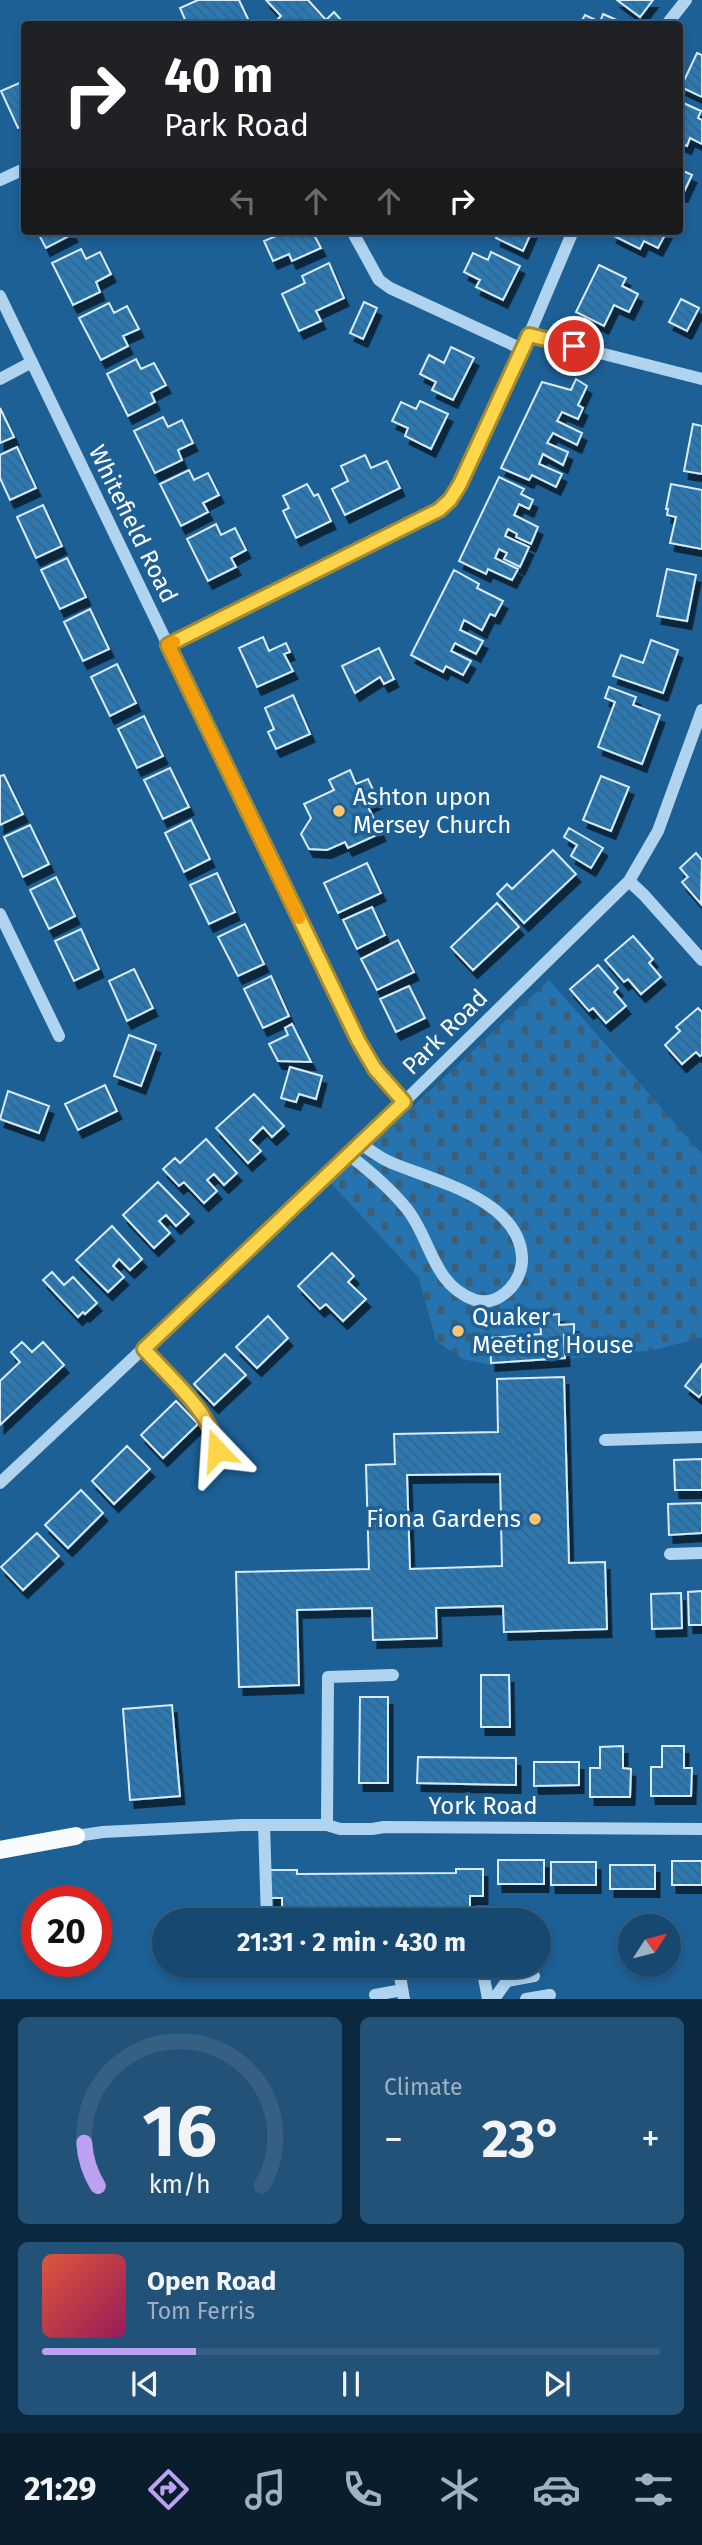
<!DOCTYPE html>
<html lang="en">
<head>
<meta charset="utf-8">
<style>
  body { margin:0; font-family:"Fira Sans",sans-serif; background:#235278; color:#f1f3f6; height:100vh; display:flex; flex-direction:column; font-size:26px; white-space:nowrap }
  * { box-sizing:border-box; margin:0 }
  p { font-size:23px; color:#9eb2c3 }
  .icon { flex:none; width:38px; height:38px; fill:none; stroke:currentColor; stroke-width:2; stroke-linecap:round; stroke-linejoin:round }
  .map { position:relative; height:1999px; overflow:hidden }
  .panel { display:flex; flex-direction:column; gap:18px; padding:18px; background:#0c283e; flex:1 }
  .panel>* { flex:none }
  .banner { position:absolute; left:21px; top:21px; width:662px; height:214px; border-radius:7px; box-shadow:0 4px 10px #0003,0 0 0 2px #356083; background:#202124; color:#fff; overflow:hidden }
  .needle { width:46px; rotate:54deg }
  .buttons { position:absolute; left:618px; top:1914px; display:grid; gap:14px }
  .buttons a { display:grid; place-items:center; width:63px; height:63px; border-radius:50%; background:#164870; box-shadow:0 4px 10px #0003,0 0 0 2px #356083; font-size:35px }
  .speed { position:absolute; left:21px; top:1886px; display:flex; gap:14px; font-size:35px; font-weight:700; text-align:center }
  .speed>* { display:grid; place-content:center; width:91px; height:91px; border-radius:50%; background:#164870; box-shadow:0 4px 10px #0003,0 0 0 2px #356083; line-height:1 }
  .speed .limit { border:10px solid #d22; background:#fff; color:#111 }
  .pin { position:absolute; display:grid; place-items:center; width:60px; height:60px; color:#fff; margin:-30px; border:4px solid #fff; border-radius:50%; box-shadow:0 2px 7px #0007 }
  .me { position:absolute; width:77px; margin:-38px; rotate:340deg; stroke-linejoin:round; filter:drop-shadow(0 0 5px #0008) }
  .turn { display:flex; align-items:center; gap:24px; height:147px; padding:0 28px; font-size:32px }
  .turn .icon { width:91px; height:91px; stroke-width:2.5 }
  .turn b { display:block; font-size:49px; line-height:60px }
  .lanes { display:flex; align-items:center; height:66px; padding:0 28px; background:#0003; justify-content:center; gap:35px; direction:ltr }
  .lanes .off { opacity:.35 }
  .big { font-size:52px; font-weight:700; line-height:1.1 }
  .panel .tile { flex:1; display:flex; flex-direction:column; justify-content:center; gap:10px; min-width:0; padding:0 24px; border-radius:10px; background:#235278 }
  .panel .dial { align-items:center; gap:0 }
  .dial svg { height:182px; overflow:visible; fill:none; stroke:#356083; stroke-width:7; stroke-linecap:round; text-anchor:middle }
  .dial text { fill:#f1f3f6; stroke:none }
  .song { display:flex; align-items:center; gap:21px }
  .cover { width:84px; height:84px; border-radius:10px; background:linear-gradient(135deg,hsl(10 70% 55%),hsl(330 70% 35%)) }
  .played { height:7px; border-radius:4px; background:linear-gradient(90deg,#bca0f2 25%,#356083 25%) }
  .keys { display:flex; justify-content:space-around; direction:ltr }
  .heat { display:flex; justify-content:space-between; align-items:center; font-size:38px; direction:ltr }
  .panel .tiles { flex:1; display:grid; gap:18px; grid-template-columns:1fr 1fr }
  .tile:last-child { grid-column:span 2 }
  .trip { position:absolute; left:152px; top:1908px; width:399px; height:70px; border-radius:35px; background:#164870; box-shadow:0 4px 10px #0003,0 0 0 2px #356083; font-weight:700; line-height:70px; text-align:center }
  .tab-bar { display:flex; height:112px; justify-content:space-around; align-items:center; background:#091d2d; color:#9eb2c3 }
  .tab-bar .icon { width:49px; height:49px }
  .tab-bar .active { color:#bca0f2 }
  .tab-bar b { font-size:32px; color:#f1f3f6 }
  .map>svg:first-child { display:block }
  .cemetery { fill:url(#cemetery-stones) }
  .building { fill:url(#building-back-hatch); stroke:#d7ecfb; stroke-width:2; fill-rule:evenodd; filter:url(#shadow) }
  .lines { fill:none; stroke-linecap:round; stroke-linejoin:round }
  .minor { stroke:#b0d4ef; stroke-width:12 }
  .major { stroke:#f9fcff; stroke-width:18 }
  .route-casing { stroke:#a68a30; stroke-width:18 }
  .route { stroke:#ffd54a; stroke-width:12 }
  .slow { stroke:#f59e0b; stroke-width:12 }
  .poi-dot { fill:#fec46f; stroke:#1d6096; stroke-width:2.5 }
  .labels { text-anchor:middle; stroke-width:7; stroke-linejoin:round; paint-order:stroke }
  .street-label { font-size:24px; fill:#fff; stroke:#1d6096 }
  .poi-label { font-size:24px; fill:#fff; stroke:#1d6096; text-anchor:start }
</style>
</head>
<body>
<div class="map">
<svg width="702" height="1999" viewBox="0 0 702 1999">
  <defs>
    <pattern id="cemetery-stones" width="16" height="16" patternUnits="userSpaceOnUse" patternTransform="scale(1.75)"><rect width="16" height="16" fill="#2674af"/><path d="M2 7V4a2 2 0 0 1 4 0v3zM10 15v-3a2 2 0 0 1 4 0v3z" fill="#3b5e79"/></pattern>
    <pattern id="building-back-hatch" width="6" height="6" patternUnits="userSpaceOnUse" patternTransform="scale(1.75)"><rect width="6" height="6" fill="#2c79b3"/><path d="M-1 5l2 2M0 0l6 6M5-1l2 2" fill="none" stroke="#3c6280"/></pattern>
    <filter id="shadow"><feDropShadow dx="4.5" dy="8" stdDeviation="0" flood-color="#0009"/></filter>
  </defs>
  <rect width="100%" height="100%" fill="#1d6096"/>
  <path class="cemetery" d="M549 980 702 1154V1337L655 1350 566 1359 491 1365 462 1359 436 1341 419 1278 331 1183Z"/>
  <path class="building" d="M198 0H239L249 21 241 24H187L180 8Z
    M266 0H308L326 20 334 12 343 22 340 24H282L277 20 281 16Z
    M617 0H653L640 17Z
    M603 14 626 24H580L585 15 600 22Z
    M697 53 702 55V97L681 87Z
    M24 81V125L18 128 1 91Z
    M679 101 701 111 698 118 702 120V144L690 138 687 146 679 143Z
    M679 169 692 175 683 194 679 193Z
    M37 231H71L73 234 46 248Z
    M280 231H312L321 248 292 261 289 254 273 261 264 241 281 234Z
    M499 231H532L523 251 496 238Z
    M614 231H667L658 248 644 241 640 249 612 235Z
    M81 249 86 259 100 252 111 274 96 282 100 292 73 305 52 263Z
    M491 252 520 266 503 300 476 287 480 280 464 272 473 253 488 260Z
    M329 263 344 298 316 311 321 321 299 331 282 294 305 283 302 276Z
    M599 265 626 278 622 286 638 294 629 312 614 305 604 326 576 312Z
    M681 299 699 308 687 331 669 322Z
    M364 302 377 308 363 339 350 333Z
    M109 303 114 313 127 306 139 329 123 336 128 346 101 360 79 318Z
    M451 347 474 358 453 400 432 390 436 382 420 374 429 355 444 363Z
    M136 359 141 369 154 363 166 385 151 393 155 402 128 416 107 374Z
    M576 379 587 386 578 405 583 408 578 419 562 412 557 421 582 433 577 445 553 433 547 443 568 452 563 465 543 454 539 464 562 474 556 487 532 475 529 480 501 468 542 382 571 390Z
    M420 401 448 414 431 449 405 436 408 428 392 421 401 402 416 409Z
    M0 408 14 437 0 443Z
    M163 417 168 427 182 420 193 443 178 450 182 460 155 473 134 431Z
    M693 424 702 426V474L684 471Z
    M17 447 36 488 10 500 0 478V455Z
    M365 455 371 468 387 461 400 488 345 515 332 489 348 481 341 466Z
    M189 470 194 480 208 473 219 495 203 503 208 512 181 526 160 484Z
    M499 477 524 489 521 494 533 500 529 509 519 504 514 515 538 527 531 544 516 537 517 534 508 529 505 536 529 547 520 567 504 559 507 553 499 549 495 558 518 569 512 580 488 569 486 574 459 561Z
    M307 484 314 496 318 494 331 521 296 538 283 511 289 508 283 496Z
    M671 484 702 490V549L670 543 676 517 667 515 668 509H666Z
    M43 505 62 546 36 558 17 517Z
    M216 524 221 535 235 528 246 550 231 558 236 567 208 581 187 539Z
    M67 558 86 597 60 609 41 570Z
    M667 569 696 575 687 621 657 616Z
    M454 570 479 584 477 588 503 601 495 616 490 614 482 630 464 620 460 630 483 641 476 654 455 643 451 651 471 661 463 675 446 666 443 672 411 655Z
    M90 609 109 649 83 661 64 622Z
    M263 637 269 651 286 643 290 652 284 654 293 671 257 687 239 648Z
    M651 640 678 650 663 693 613 676 621 655 643 663Z
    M379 648 394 679 384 684 380 677 355 693 342 666Z
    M117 664 136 703 110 716 91 677Z
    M609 687 636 697 633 705 660 715 642 764 598 747 615 702 605 698Z
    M293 695 310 734 276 749 268 732 274 729 265 708Z
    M144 716 163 756 137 768 118 729Z
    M170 768 189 807 163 819 144 780Z
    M350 770 356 784 368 779 378 800 367 805 381 833 348 848 345 842 327 850 309 849 301 834 311 818 304 804 334 790 329 780Z
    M4 775 23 814 0 825V776Z
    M601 776 629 787 611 831 583 820Z
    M191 820 210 859 184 872 165 833Z
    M30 825 49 864 23 877 4 837Z
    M569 828 603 848 591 868 571 856 577 845 564 837Z
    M553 850 576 874 524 923 497 894 507 884 512 889Z
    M696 853 702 860 701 904 682 882 688 877 680 868Z
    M367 863 381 893 338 913 324 883Z
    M217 873 235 912 209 924 190 885Z
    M56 877 75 916 49 929 30 890Z
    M497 903 519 927 473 970 451 947Z
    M372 907 385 935 357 949 343 920Z
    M245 924 264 964 238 976 218 937Z
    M81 929 99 969 74 981 55 941Z
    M633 936 653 959 649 963 661 977 641 994 628 979 624 982 605 960Z
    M398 940 414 972 377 990 361 959Z
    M598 965 618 988 614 992 626 1006 606 1023 593 1008 589 1011 570 989Z
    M134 969 153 1008 127 1021 109 981Z
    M271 976 289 1016 263 1028 244 989Z
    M409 986 425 1018 396 1032 380 999Z
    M698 1008 702 1012V1055L700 1056 696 1052 682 1064 665 1045 680 1031 676 1027Z
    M292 1024 311 1062 278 1061 269 1044 288 1035 285 1028Z
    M129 1035 156 1045 141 1086 114 1076Z
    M290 1067 322 1076 316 1099 299 1094 296 1102 281 1098Z
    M105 1085 117 1111 78 1130 65 1104Z
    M8 1091 49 1106 39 1133 0 1119Z
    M254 1094 284 1126 272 1137 263 1127 250 1140 261 1151 248 1163 216 1128Z
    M206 1139 237 1173 224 1185 214 1174 207 1180 217 1191 204 1203 184 1182 179 1186 163 1169 175 1158 180 1163Z
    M158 1182 189 1214 176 1226 166 1215 159 1221 170 1233 154 1248 123 1215Z
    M112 1226 142 1259 130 1270 119 1259 113 1266 124 1277 108 1292 76 1260Z
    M332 1253 354 1276 348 1282 366 1299 343 1321 326 1304 320 1309 298 1286Z
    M52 1272 64 1285 73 1277 97 1303 85 1314 83 1312 78 1317 43 1280Z
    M559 1314V1325L574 1324V1334L564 1335 565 1358 491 1363 490 1338 541 1334 540 1316Z
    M268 1316 288 1338 257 1368 236 1347Z
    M22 1342 32 1352 43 1342 64 1365 0 1425V1381L20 1362 11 1352Z
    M225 1354 246 1375 214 1405 194 1384Z
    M702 1364V1393L699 1397 685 1386Z
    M564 1377 569 1563 605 1562 607 1629 504 1632 503 1606 436 1608 437 1638 373 1640 372 1608 297 1610 299 1685 239 1687 236 1572 369 1569 366 1465 395 1464 394 1434 498 1432 497 1379ZM500 1474 502 1566 410 1569 407 1475Z
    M176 1401 198 1424 163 1458 141 1435Z
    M127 1446 150 1469 114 1504 92 1481Z
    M702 1459V1490H675L674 1460Z
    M81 1490 103 1513 68 1548 45 1525Z
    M702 1503V1533L669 1535 668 1504Z
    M37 1533 59 1556 23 1590 1 1567Z
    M702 1591V1625H689L688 1592Z
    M681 1593 682 1628 652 1629 651 1594Z
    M481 1675H509L510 1727H481Z
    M360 1697H388V1783H359Z
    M172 1705 180 1796 130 1800 123 1709Z
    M623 1746V1768L631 1769 630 1797H590V1768H600V1747Z
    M662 1746H684V1768H692L691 1796H651V1767H662Z
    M418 1757 516 1758V1785L417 1783Z
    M534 1762H579V1785L534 1786Z
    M498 1860H544V1884H498Z
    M672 1861H702V1885H672Z
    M551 1862H596V1885H551Z
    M610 1865H655V1889H610Z
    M456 1869H483V1896H470V1907H282V1898H270V1870H297V1874L456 1873Z"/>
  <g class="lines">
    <path class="minor" d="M667 24 686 0
      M0 180 24 169
      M352 231 379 280 390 288 522 349
      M0 296 358 1040 375 1069 404 1102
      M529 335 702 379
      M0 379 32 362
      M168 645 426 518 450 500 460 484 529 335 573 231
      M629 881 644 895 702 960
      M0 914 59 1036
      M349 1155C370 1171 390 1188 407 1209 431 1239 433 1286 475 1300 485 1303 495 1301 504 1294 515 1286 523 1271 522 1257 519 1200 435 1181 392 1163 381 1159 371 1151 361 1144
      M143 1349 206 1419C217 1438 217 1449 210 1469
      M605 1440 702 1437
      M0 1483 361 1144 629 881 658 831 702 710
      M670 1554 702 1553
      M264 1825 267 1919H320
      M327 1825 328 1677 393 1675
      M76 1836 103 1832 243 1825H327L340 1829H372L384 1827 702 1829
      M398 1965 404 1999
      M482 1967 488 1999
      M375 1995 402 1990
      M494 1999 507 1981 534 1976
      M526 1999 550 1995"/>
    <path class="major" d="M0 1850 76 1836"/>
  </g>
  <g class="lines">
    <g class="route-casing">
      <path id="route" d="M217 1450C214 1415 167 1375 144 1349L404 1102 375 1069 358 1040 168 645 439 510 450 500 460 484 529 335 574 346"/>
    </g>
    <use href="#route" class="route"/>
    <path class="slow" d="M174 642 168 645 299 918"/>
  </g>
  <g class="poi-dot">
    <circle cx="339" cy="811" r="7"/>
    <circle cx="458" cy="1331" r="7"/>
    <circle cx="535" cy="1519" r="7"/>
  </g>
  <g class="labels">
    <g class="street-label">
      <text transform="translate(133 524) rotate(64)" y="8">Whitefield Road</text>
      <text transform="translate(445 1032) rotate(-45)" y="8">Park Road</text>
      <text x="483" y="1814">York Road</text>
    </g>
    <g class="poi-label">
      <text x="353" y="805">Ashton upon<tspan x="353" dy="28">Mersey Church</tspan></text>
      <text x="472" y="1325">Quaker<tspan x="472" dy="28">Meeting House</tspan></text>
      <text x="521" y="1527" text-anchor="end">Fiona Gardens</text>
    </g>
  </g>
</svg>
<div class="buttons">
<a><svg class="needle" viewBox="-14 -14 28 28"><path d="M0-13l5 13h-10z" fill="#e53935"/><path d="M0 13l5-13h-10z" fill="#9eb2c3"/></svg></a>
</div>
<div class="speed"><div class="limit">20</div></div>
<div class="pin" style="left:574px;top:346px;background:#d93025"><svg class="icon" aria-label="arrive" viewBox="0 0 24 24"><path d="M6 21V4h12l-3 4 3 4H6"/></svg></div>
<svg class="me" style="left:217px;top:1450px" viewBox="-20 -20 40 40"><path d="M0-17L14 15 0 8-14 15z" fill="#ffd54a" stroke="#fff" stroke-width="4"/></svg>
<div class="trip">21:31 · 2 min · 430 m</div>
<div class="banner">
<div class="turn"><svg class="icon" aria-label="right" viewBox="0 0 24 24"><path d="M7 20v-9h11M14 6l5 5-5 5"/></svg><div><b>40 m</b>Park Road</div></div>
<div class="lanes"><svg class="icon off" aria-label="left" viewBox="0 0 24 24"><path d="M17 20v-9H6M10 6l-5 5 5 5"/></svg><svg class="icon off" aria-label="ahead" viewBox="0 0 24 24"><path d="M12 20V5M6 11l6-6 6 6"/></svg><svg class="icon off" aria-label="ahead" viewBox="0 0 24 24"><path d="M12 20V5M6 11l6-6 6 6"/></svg><svg class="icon" aria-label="right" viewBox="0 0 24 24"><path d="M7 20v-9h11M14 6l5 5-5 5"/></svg></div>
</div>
</div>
<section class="panel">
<div class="tiles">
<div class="tile dial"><svg viewBox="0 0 100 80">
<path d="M14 69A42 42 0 1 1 86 69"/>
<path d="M14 69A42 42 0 0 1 8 50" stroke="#bca0f2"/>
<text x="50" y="56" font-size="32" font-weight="700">16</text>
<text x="50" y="72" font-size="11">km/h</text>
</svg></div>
<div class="tile"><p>Climate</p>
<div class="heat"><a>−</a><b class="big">23°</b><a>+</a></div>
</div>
<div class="tile">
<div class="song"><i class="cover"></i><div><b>Open Road</b><p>Tom Ferris</p></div></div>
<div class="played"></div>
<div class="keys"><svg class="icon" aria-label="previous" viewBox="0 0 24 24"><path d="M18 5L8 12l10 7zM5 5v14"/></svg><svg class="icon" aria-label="pause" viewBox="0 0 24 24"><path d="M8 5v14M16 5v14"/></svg><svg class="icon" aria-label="next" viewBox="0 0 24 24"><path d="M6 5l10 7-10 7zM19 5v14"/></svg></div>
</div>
</div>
</section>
<nav class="tab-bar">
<b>21:29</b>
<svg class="icon active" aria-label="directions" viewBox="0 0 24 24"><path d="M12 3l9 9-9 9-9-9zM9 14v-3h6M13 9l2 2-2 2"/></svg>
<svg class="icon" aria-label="music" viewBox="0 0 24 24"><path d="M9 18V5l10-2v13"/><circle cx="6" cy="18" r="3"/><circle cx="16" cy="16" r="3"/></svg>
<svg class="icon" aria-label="phone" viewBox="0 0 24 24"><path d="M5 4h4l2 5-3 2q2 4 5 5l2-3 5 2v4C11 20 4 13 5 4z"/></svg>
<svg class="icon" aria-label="climate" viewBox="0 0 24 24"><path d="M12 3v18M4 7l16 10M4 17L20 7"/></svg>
<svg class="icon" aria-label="car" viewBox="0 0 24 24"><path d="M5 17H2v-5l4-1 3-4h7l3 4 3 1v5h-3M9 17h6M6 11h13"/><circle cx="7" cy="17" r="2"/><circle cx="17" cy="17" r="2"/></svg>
<svg class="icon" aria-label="filters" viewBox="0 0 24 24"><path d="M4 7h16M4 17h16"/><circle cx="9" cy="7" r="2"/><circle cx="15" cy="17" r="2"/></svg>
</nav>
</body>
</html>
